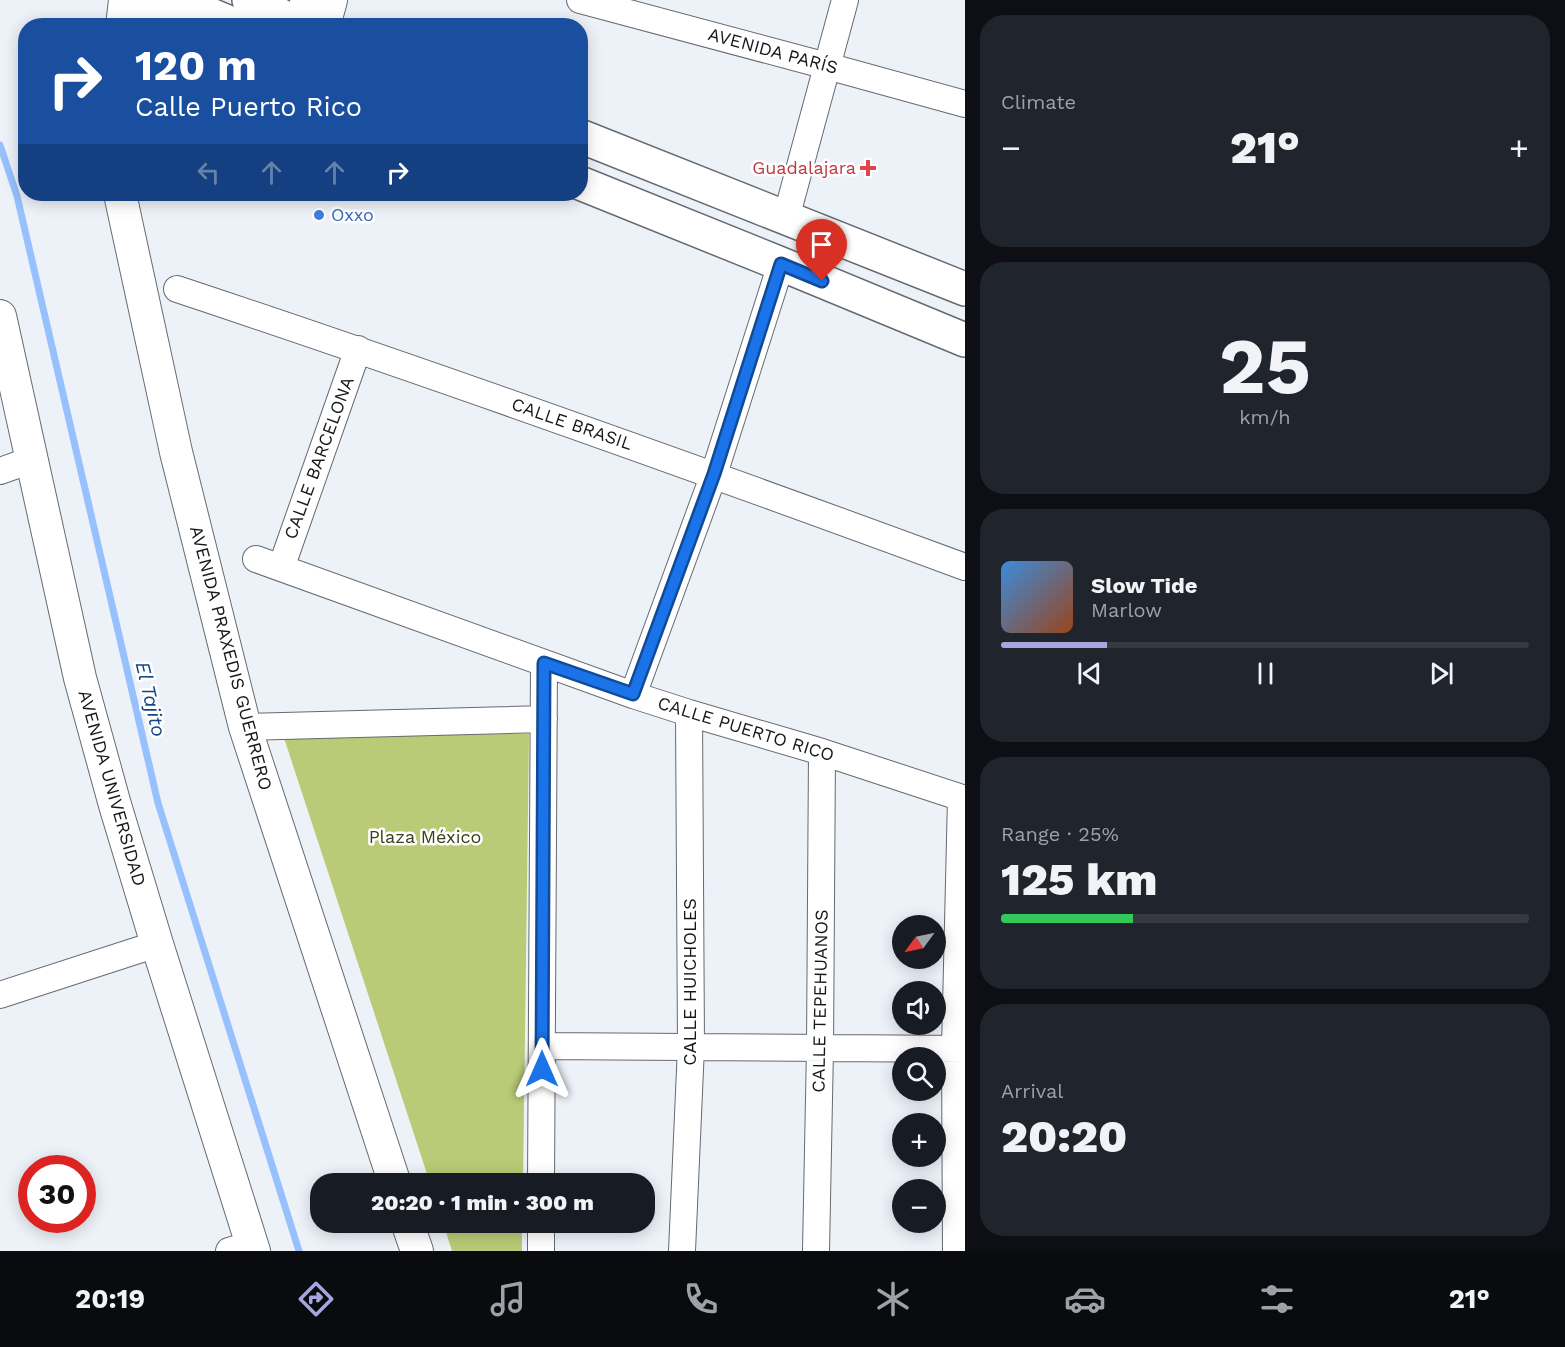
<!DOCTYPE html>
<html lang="en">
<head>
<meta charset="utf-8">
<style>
  body { margin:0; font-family:"Work Sans",sans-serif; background:#20242c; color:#f1f3f6; height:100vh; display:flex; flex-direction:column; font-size:22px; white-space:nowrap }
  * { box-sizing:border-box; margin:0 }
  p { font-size:20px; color:#9ea1a6 }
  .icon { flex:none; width:33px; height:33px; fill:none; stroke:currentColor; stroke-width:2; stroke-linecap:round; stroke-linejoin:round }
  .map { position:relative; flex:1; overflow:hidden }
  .side { display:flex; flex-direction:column; gap:15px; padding:15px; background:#0d0f14; width:600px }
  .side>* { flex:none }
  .hud { position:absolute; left:18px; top:18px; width:570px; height:183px; border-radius:24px; box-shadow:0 3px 15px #0003; background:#1a4fa0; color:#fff; overflow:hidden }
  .needle { width:39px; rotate:237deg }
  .buttons { position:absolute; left:892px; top:915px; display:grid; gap:12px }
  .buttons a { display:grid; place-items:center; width:54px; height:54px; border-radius:50%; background:#171b24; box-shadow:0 3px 15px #0003; font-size:30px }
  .speed { position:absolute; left:18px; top:1155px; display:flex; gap:12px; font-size:30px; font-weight:700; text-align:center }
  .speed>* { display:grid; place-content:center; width:78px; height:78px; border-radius:50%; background:#171b24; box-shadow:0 3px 15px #0003; line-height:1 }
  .speed .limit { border:9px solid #d22; background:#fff; color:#111 }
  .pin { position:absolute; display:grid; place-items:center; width:51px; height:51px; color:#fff; margin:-62px -26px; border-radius:50% 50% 50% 0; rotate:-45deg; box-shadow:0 0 6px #0007 }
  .pin .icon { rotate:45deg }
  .me { position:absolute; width:66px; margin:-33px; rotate:0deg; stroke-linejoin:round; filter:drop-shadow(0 0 4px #0008) }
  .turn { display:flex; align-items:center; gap:21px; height:126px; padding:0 18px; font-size:27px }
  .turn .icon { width:78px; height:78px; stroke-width:2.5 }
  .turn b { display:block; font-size:42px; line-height:51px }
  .lanes { display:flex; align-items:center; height:57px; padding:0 18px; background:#0003; justify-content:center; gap:30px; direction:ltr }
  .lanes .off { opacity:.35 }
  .big { font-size:45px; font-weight:800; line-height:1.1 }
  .side .tile { flex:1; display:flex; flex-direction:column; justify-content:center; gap:9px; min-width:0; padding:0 21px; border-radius:24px; background:#20242c }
  .side .dial { align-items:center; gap:0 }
  .dial b { font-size:78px; line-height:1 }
  .song { display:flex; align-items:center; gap:18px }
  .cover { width:72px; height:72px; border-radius:9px; background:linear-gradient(135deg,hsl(210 70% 55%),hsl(20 70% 35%)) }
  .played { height:6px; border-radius:3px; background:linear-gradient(90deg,#a5a6dd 20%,#363941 20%) }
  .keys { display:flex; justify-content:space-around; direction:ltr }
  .heat { display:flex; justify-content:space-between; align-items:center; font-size:33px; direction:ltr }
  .charge { height:9px; border-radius:4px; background:linear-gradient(90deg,#34c759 25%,#363941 0) }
  .trip { position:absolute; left:310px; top:1173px; width:345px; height:60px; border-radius:24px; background:#171b24; box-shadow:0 3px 15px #0003; font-weight:800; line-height:60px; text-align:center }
  .dock { display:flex; height:96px; justify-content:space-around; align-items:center; background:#090b0e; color:#9ea1a6 }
  .dock .icon { width:42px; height:42px }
  .dock .current { color:#a5a6dd }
  .dock b { font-size:27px; color:#f1f3f6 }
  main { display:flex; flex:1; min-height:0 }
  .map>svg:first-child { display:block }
  .green { fill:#bbca77 }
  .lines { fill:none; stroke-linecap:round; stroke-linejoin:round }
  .stream { stroke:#97c1fc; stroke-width:7 }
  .minor-casing { stroke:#656a70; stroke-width:28 }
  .tertiary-casing { stroke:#656a70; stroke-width:34 }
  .primary-casing { stroke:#656a70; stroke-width:36 }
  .minor { stroke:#fff; stroke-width:26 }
  .tertiary { stroke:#fff; stroke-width:32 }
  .primary { stroke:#fff; stroke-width:33 }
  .route-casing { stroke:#114b97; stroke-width:15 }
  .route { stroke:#1a73e8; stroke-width:10 }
  .health-dot { fill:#e0444e; stroke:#fff; stroke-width:2 }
  .shop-dot { fill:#3f7fe0; stroke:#fff; stroke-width:2 }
  .labels { text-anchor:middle; stroke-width:5; stroke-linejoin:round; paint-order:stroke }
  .street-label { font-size:18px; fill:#151719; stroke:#fff }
  .health-label { font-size:18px; fill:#be3a42; stroke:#fff; text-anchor:end }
  .shop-label { font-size:18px; fill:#366cbe; stroke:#fff; text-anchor:start }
  .park-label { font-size:18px; fill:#3a4019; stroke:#fff }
  .water-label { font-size:20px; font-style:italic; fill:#144585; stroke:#fff }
</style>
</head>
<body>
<main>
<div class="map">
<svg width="965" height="1251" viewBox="0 0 965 1251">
  <rect width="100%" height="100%" fill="#edf2f9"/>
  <path class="green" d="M529 734 523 1183H430L283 735Z
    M443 1223H522V1251H452Z"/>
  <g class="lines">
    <path class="stream" d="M0 145 17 196 158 803 299 1251"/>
    <g class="minor-casing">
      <path id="minor" d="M580 0 827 66 965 104
        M786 218 845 0
        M177 289C442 377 704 471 965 567
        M0 471 31 460
        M256 559 633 695 689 713 822 752 965 799
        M281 568 358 349
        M633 695 714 474 781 264
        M245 727 544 719
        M0 995 157 944
        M542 1046 965 1049
        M541 1184 544 663
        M229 1251 252 1244
        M541 1251V1222
        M682 1251 691 1047 689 713
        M816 1251 820 1048 822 752
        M956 1251 955 1049 961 798"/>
    </g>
    <g class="tertiary-casing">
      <path id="tertiary" d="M300 25 307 0
        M122 26 125 0
        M324 26 331 0
        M120 194 176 452 245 727 395 1184
        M0 316 80 678 115 805 157 944 254 1251
        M407 1222 417 1251"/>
    </g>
    <g class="primary-casing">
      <path id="primary" d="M134 0 192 26
        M175 0 237 26
        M249 0 302 26
        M580 136 965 289
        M580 183 781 264 965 340"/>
    </g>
    <use href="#minor" class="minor"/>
    <use href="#tertiary" class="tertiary"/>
    <use href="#primary" class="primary"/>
  </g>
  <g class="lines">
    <g class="route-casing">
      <path id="route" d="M542 1069 544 663 633 694 714 474 781 264 822 281"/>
    </g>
    <use href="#route" class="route"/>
  </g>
  <path class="health-dot" d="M865 159h6v6h6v6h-6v6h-6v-6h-6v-6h6z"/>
  <circle class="shop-dot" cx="319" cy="215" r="6"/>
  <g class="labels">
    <g class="street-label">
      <text transform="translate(773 51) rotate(15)" y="6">AVENIDA PARÍS</text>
      <text transform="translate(572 424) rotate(19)" y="6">CALLE BRASIL</text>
      <text transform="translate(319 458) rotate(-70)" y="6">CALLE BARCELONA</text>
      <text transform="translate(231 658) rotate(75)" y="6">AVENIDA PRAXEDIS GUERRERO</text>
      <text transform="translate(746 729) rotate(17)" y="6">CALLE PUERTO RICO</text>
      <text transform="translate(112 788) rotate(74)" y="6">AVENIDA UNIVERSIDAD</text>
      <text transform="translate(690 982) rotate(-90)" y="6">CALLE HUICHOLES</text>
      <text transform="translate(820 1001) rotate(-89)" y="6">CALLE TEPEHUANOS</text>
    </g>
    <g class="health-label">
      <text x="856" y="174">Guadalajara</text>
    </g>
    <g class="shop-label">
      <text x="331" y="221">Oxxo</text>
    </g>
    <g class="park-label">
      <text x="425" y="843">Plaza México</text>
    </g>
    <g class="water-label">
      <text transform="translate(151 699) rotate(77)" y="7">El Tajito</text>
    </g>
  </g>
</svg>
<div class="buttons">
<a><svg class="needle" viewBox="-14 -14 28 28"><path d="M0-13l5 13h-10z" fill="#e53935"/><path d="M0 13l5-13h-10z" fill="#9ea1a6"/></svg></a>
<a><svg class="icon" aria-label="sound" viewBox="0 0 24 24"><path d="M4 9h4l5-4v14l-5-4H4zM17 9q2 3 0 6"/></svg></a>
<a><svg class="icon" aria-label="search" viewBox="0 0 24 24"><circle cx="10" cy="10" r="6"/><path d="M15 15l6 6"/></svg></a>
<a>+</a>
<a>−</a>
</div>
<div class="speed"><div class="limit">30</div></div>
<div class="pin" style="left:822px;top:281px;background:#d93025"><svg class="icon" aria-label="arrive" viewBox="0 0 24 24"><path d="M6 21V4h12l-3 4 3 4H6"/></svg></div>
<svg class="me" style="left:542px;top:1069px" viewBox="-20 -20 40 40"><path d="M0-17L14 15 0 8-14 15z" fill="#1a73e8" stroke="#fff" stroke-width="4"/></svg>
<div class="trip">20:20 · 1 min · 300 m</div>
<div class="hud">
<div class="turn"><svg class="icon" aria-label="right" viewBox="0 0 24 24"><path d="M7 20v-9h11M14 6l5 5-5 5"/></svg><div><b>120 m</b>Calle Puerto Rico</div></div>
<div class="lanes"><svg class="icon off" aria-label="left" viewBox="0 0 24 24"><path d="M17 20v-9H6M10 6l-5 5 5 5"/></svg><svg class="icon off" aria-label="ahead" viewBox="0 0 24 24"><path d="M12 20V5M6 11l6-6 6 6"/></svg><svg class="icon off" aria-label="ahead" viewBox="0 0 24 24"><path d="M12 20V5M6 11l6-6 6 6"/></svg><svg class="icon" aria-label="right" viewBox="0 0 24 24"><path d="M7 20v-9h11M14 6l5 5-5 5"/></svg></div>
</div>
</div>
<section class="side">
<div class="tile"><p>Climate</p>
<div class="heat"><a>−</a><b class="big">21°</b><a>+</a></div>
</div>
<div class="tile dial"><b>25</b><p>km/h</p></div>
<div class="tile">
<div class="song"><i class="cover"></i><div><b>Slow Tide</b><p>Marlow</p></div></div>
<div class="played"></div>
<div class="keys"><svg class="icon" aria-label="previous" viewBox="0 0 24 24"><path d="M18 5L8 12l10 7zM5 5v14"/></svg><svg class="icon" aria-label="pause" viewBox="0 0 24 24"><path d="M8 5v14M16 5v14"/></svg><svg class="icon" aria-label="next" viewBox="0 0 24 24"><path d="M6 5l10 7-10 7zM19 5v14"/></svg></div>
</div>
<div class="tile"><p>Range · 25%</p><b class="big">125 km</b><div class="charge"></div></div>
<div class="tile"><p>Arrival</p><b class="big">20:20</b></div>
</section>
</main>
<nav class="dock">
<b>20:19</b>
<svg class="icon current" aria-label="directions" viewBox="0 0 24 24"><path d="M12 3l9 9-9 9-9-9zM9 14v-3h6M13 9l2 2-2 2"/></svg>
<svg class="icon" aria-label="music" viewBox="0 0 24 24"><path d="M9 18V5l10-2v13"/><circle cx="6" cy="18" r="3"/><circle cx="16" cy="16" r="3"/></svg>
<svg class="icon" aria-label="phone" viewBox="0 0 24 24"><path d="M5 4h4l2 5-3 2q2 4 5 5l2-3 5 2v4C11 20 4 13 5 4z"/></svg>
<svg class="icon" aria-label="climate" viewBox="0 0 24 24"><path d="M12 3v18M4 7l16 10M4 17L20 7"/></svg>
<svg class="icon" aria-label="car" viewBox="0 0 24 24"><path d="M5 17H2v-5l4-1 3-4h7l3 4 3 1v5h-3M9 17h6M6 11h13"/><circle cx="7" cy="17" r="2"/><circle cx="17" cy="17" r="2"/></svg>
<svg class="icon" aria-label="filters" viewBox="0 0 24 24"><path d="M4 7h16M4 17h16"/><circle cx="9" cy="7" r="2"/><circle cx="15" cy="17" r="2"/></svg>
<b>21°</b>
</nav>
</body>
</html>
